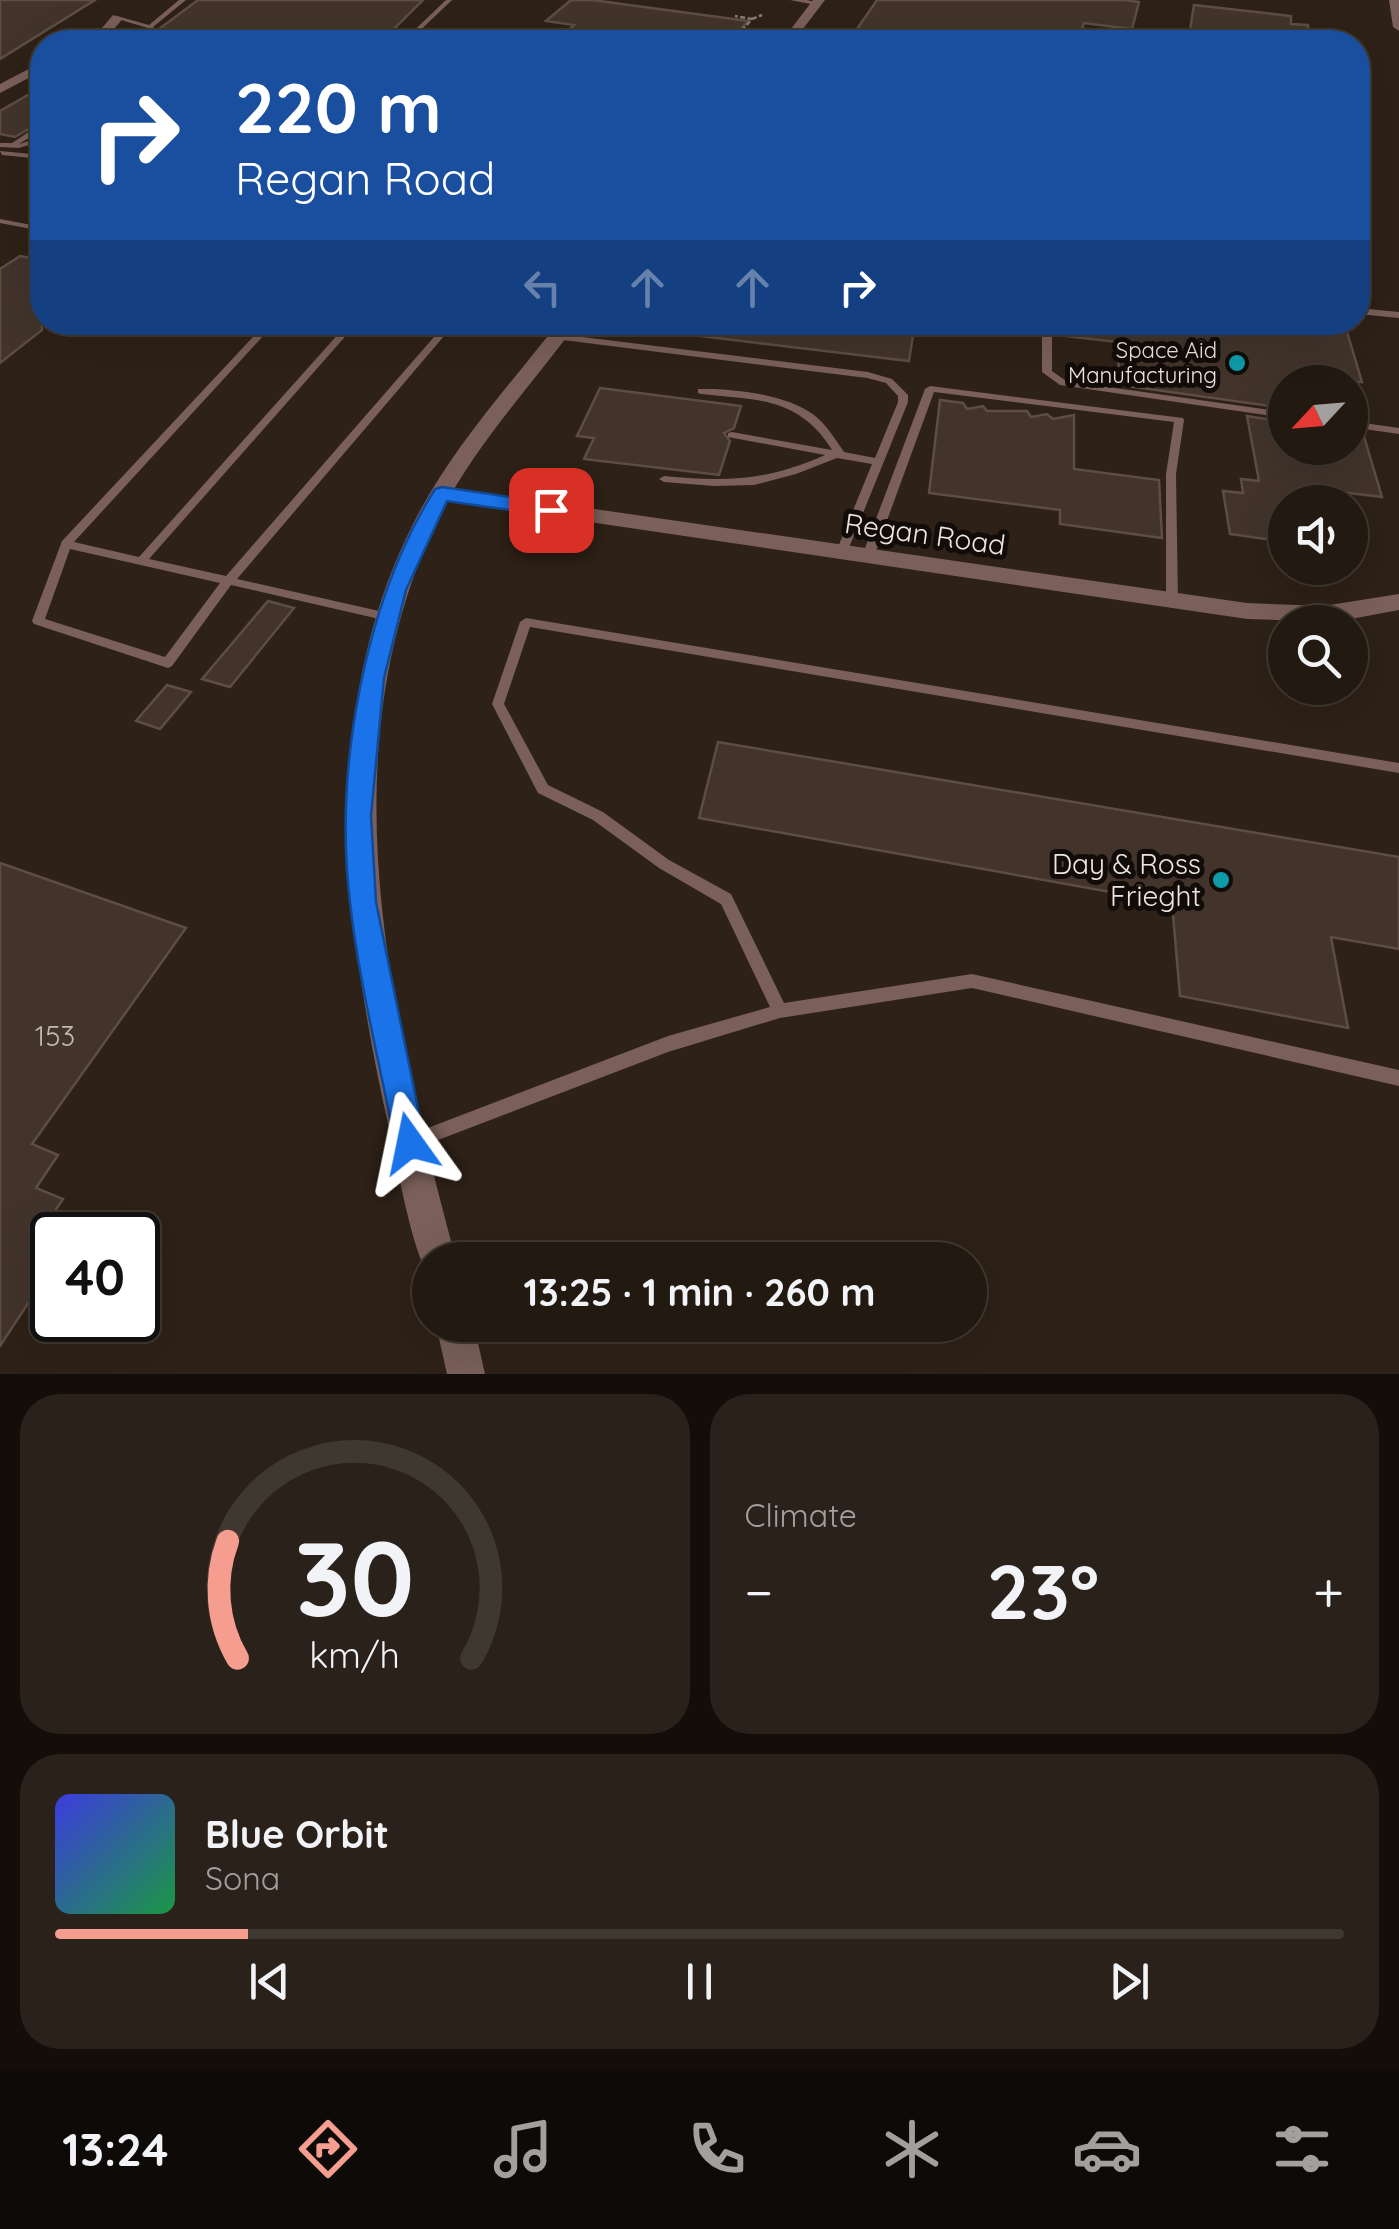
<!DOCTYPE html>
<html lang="en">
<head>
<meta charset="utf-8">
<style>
  body { margin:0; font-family:Quicksand,sans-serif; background:#2a221a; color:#f1f3f6; height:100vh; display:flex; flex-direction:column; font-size:38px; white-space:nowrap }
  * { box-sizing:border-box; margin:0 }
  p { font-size:32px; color:#a2a09f }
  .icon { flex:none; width:55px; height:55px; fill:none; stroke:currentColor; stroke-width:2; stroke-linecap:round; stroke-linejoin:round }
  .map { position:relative; height:1374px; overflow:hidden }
  .panel { display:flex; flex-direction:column; gap:20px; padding:20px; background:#130e09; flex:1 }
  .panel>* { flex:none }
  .top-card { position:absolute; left:30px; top:30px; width:1340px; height:305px; border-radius:40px; box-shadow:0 10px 40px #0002,0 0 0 2px #3f3831; background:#1a4fa0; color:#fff; overflow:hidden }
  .needle { width:65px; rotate:244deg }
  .controls { position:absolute; left:1268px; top:365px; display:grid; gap:20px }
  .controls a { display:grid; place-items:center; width:100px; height:100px; border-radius:50%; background:#221911; box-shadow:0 10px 40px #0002,0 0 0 2px #3f3831; font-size:50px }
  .speed { position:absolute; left:30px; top:1212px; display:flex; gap:20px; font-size:50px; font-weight:700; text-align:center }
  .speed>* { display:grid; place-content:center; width:130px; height:130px; border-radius:50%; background:#221911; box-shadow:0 10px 40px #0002,0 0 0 2px #3f3831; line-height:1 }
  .speed .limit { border:5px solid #111; border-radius:15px; background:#fff; color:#111 }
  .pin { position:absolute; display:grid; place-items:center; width:85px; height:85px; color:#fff; margin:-42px; border-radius:20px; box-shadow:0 5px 15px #0006 }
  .me { position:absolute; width:110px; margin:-55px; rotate:348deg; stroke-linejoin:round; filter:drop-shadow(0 0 8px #0008) }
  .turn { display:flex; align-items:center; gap:35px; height:210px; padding:0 40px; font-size:45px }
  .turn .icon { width:130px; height:130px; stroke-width:2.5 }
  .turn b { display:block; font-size:70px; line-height:85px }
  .lanes { display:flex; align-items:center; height:95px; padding:0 40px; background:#0003; justify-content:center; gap:50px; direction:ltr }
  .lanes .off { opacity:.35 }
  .big { font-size:75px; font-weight:800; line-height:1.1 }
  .panel .card { flex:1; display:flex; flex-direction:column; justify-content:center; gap:15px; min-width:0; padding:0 35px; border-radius:40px; background:#2a221a }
  .panel .dial { align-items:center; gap:0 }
  .dial svg { height:260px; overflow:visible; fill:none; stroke:#3f3831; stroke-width:7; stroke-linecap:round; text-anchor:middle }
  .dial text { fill:#f1f3f6; stroke:none }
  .song { display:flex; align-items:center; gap:30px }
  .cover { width:120px; height:120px; border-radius:15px; background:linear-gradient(135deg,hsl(240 70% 55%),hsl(140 70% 35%)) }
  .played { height:10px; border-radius:5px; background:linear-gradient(90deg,#f59d8e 15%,#3f3831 15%) }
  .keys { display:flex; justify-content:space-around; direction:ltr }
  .heat { display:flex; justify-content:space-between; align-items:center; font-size:55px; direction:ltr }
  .panel .tiles { flex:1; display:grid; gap:20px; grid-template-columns:1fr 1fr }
  .card:last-child { grid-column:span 2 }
  .trip { position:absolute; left:412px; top:1242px; width:575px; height:100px; border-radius:50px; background:#221911; box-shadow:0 10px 40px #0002,0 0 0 2px #3f3831; font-weight:800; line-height:100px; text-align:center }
  .dock { display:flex; height:160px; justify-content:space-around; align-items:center; background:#0e0a07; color:#a2a09f }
  .dock .icon { width:70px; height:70px }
  .dock .current { color:#f59d8e }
  .dock b { font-size:45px; color:#f1f3f6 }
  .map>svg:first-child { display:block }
  .building { fill:#42342b; stroke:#5d4d44; stroke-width:2.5 }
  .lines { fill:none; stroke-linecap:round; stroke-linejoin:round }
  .path { stroke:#877c74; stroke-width:2.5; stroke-dasharray:5 2.5; stroke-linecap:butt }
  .service { fill:#7a5f5a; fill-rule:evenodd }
  .minor { fill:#7a5f5a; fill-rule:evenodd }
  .tertiary { fill:#7a5f5a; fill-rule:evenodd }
  .route { fill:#1a73e8; stroke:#114b97; stroke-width:2.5 }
  .culture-dot { fill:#0f9aa8; stroke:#120c08; stroke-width:4 }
  .labels { text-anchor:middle; stroke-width:10; stroke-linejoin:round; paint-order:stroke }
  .far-poi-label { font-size:22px; fill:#eee5df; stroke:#120c08; text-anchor:end }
  .street-label { font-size:28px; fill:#eee5df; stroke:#120c08 }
  .poi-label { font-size:28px; fill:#eee5df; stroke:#120c08; text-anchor:end }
  .near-number-label { font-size:28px; fill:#c3b9b2 }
</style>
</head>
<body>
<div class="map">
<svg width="1399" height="1374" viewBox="0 0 1399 1374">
  <rect width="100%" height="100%" fill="#2e2117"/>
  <path class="building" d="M0 0H95L0 59Z
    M198 0H423L381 42 350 39 346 42H313L159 29Z
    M571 0H592L748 21 729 42H555L574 25 546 21Z
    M877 0H1125L1139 2 1132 29 1084 23 1078 42H848Z
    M1194 5 1291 16V24L1308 25V42H1188Z
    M42 87V121L15 137 0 134V111Z
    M20 256 42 260V330L0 363V269Z
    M692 322H915L909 361 691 335Z
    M1056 322H1344L1362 382H1285V408L1120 385 1117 342 1056 335Z
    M600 388 741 406 734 428 724 433 730 441 719 475 584 459 594 438 577 436Z
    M940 400 963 403 967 409 983 406 987 411H1027L1031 417 1047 414 1053 419 1074 415V469L1159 480 1162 538 1060 524V510L929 493Z
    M1247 416 1285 422V448H1350V431L1363 433 1382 497 1332 491 1334 502H1285V542L1230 534 1223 491 1243 493 1241 479 1259 481Z
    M268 601 294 608 230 687 202 679Z
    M167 685 191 692 160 729 136 721Z
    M718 742 1399 857V949L1331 937 1348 1028 1180 996 1172 903 699 818Z
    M0 863 186 928 32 1144 58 1155 36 1188 63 1199 41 1231 52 1236V1267L0 1346Z"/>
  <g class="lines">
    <path class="path" d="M752 19 762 15
      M732 42 752 19 735 16"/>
    <path class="service" d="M179 0H186L153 27 159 34 239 40 242 42H220L157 38 148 28 114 18 117 16 149 25Z
      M446 0H452L408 42H402Z
      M790 0H807L819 3 816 5Z
      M88 39 122 40 125 42H86Z
      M39 125H42V130L19 144 42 137V141L19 148 0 147V143H12Z
      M0 151 42 155V159L2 155Z
      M0 219 42 227V231L0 223Z
      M1358 308 1399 312V318L1358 314Z
      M267 322H276L74 542 139 557 349 322H358L149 559 226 576 447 322H456L237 579 388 613 392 614 394 617 392 620 388 621 231 585 172 666 168 668 34 624 32 621 62 541ZM70 549 220 583 165 657 45 619Z
      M1042 322H1052V371L1066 381 1285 412V418L1060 385 1042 372Z
      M558 334 868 372 892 379 908 395V402L846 555H838L836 552 872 464 837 458 796 474 754 485 714 486 664 482 659 479 664 476C727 482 766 481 825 455L728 437V433L732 432 832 450C799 397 757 400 701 394L698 393V389C731 388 786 394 814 415 827 425 835 439 844 452L875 458 898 402V396L886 383 867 378 555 339 553 337Z
      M930 386 1183 418 1184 420 1176 474 1178 600 1176 603 1172 604 1166 600V474L1174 422 934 392 874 556 872 559H864L862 556 925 389Z
      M1350 421 1399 428V434L1350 427Z
      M526 618 1399 763V773L530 627 504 704 548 785 603 812 669 860 731 894 784 1003 972 974 1399 1070V1086L972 988 780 1018 668 1052 412 1150 406 1148 404 1142 406 1136 412 1134 668 1036 770 1007 721 904 659 868 593 820 538 793 492 704 520 622Z"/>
    <path class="minor" d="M1389 0H1399V31L1393 27Z
      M113 15 123 18C111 34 100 42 79 42L102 28Z
      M42 62V71L0 93V84Z
      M442 487 1247 603 1323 606 1399 594V610L1335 622 1247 619 434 499 431 494Z"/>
    <path class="tertiary" d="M813 0H825L793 42H781Z
      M559 322H578C529 389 469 451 434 527 325 763 393 1021 456 1260H430V1275C414 1263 394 1150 388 1124 344 926 318 712 413 524 450 450 508 387 559 322Z
      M436 1325H474L485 1374H447Z"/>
  </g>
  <path class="route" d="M442 487 551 503 561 510 551 516 447 501 406 590 384 678 371 816 376 902 425 1143 421 1154 410 1159 399 1154 395 1143C380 1064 359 983 350 902 334 770 364 602 435 489Z"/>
  <g class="culture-dot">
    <circle cx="1237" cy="363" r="10"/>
    <circle cx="1221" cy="880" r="10"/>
  </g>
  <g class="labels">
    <g class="far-poi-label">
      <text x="1217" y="358">Space Aid<tspan x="1217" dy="25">Manufacturing</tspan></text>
    </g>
    <g class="street-label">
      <text transform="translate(925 534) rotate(8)" y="10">Regan Road</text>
    </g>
    <g class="poi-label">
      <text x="1201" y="874">Day &amp; Ross<tspan x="1201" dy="32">Frieght</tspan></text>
    </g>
    <g class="near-number-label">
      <text x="55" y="1046">153</text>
    </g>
  </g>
</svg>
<div class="controls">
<a><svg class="needle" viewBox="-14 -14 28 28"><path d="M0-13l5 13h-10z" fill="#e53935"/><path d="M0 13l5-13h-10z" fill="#a2a09f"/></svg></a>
<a><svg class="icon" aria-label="sound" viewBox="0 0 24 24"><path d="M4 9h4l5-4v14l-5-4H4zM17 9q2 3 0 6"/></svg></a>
<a><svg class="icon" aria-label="search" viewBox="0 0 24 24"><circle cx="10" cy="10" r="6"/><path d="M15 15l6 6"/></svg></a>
</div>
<div class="speed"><div class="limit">40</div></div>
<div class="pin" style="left:551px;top:510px;background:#d93025"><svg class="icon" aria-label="arrive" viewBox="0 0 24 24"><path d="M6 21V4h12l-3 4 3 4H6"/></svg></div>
<svg class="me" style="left:410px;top:1143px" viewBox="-20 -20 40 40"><path d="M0-17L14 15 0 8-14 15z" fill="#1a73e8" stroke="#fff" stroke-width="4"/></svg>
<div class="trip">13:25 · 1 min · 260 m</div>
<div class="top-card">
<div class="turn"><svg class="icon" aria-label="right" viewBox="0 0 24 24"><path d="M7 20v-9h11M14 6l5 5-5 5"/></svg><div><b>220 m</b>Regan Road</div></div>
<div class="lanes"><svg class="icon off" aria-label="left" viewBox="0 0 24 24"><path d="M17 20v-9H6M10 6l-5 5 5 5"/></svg><svg class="icon off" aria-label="ahead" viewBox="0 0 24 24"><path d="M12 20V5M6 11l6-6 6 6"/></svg><svg class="icon off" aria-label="ahead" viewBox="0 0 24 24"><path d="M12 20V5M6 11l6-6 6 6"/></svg><svg class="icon" aria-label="right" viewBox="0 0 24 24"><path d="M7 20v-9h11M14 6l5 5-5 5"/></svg></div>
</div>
</div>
<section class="panel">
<div class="tiles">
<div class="card dial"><svg viewBox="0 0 100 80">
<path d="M14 69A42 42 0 1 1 86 69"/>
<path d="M14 69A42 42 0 0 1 11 33" stroke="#f59d8e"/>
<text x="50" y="56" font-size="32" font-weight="700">30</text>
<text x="50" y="72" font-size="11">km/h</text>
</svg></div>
<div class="card"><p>Climate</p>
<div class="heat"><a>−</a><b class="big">23°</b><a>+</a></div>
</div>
<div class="card">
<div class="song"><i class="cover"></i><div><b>Blue Orbit</b><p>Sona</p></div></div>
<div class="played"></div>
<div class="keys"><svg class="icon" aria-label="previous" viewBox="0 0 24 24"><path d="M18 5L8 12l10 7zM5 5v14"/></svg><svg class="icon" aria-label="pause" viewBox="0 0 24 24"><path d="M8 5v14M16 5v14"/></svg><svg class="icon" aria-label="next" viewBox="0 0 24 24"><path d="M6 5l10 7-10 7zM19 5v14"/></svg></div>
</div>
</div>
</section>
<nav class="dock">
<b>13:24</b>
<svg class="icon current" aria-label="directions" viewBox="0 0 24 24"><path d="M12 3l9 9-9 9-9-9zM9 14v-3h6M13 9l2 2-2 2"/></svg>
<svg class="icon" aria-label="music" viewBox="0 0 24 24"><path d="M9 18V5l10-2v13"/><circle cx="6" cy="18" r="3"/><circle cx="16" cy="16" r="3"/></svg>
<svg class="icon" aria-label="phone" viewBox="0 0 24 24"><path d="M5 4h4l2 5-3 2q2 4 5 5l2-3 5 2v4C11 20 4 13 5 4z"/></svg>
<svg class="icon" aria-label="climate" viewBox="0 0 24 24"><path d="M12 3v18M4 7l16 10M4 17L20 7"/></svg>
<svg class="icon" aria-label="car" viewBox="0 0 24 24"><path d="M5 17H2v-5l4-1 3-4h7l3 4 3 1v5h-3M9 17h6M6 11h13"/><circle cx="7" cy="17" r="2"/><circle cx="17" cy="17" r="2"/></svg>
<svg class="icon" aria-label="filters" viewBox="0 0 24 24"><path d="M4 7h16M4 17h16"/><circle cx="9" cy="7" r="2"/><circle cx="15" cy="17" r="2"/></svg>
</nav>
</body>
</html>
